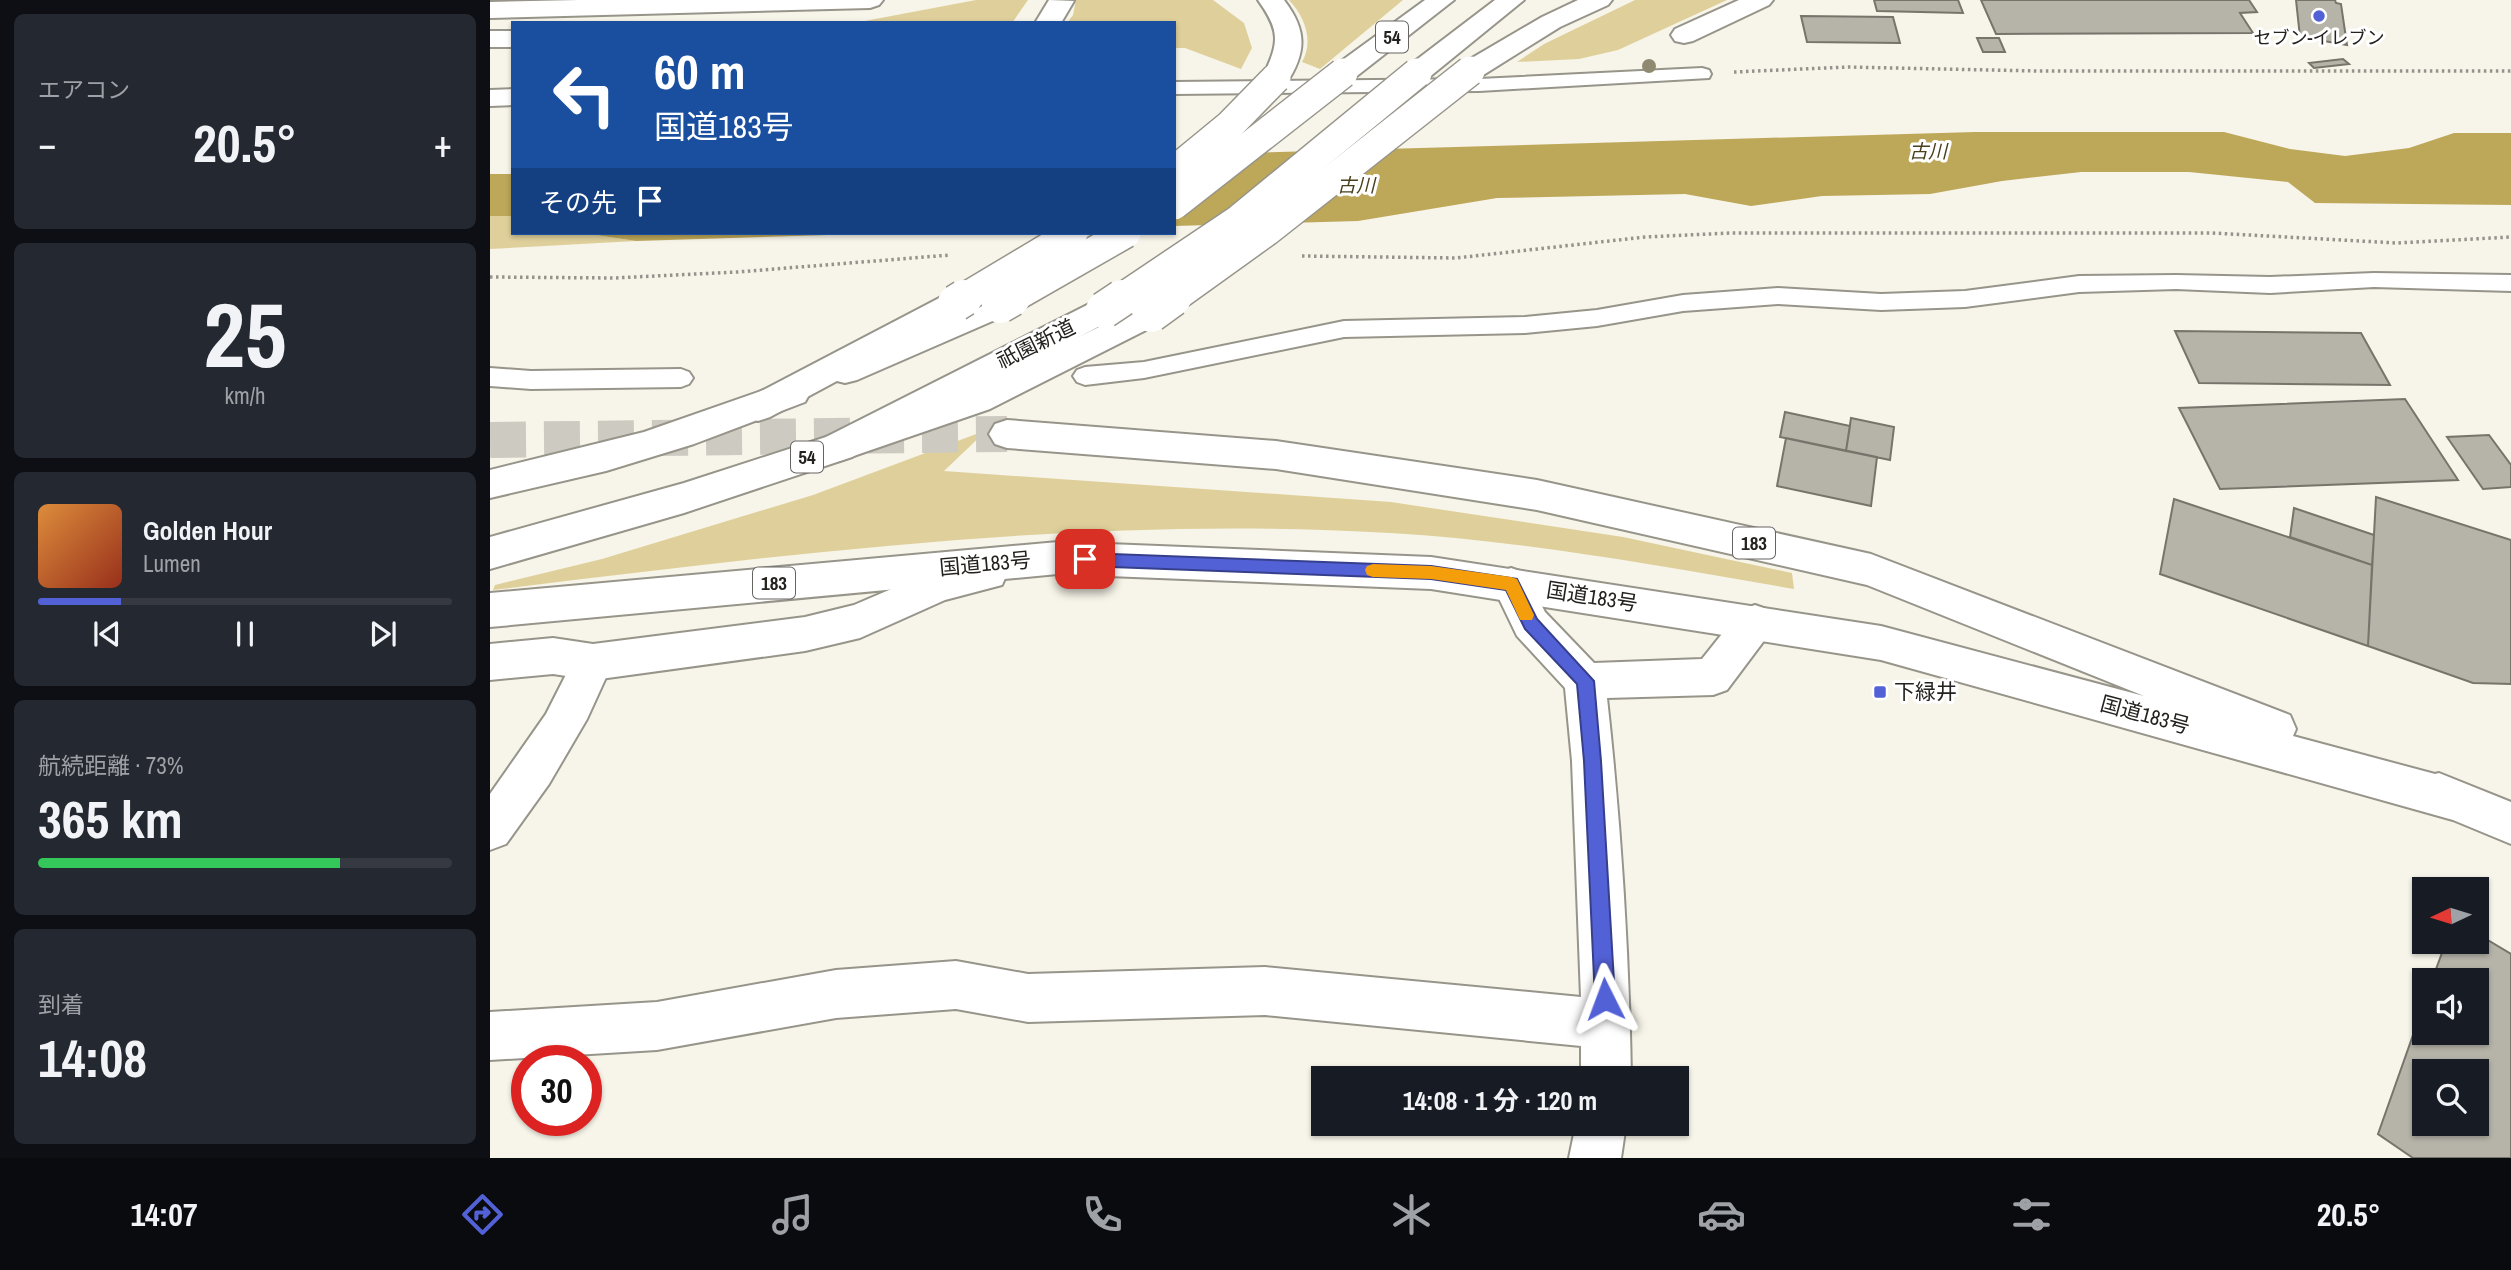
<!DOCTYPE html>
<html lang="ja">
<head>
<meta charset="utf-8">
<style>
  body { margin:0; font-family:"Archivo Narrow","Noto Sans JP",sans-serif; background:#242831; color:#f1f3f6; height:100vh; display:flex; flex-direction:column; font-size:26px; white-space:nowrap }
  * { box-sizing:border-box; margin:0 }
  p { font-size:23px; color:#9ea1a6 }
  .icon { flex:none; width:38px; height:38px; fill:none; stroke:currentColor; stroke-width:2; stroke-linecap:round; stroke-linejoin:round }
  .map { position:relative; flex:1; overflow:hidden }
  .drawer { display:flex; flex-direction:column; gap:14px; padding:14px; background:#0d0f14; width:490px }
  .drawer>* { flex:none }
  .guide { position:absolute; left:21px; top:21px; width:665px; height:214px; border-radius:0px; box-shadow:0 2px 5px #0004; background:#1a4fa0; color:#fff; overflow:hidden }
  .needle { width:46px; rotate:266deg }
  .fabs { position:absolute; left:1922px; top:877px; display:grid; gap:14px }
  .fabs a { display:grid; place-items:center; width:77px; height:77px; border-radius:0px; background:#171b24; box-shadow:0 2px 5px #0004; font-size:35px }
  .speed { position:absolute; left:21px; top:1045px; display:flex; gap:14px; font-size:35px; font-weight:700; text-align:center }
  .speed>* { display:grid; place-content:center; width:91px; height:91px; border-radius:50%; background:#171b24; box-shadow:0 2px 5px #0004; line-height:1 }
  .speed .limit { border:10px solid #d22; background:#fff; color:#111 }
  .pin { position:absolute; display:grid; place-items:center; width:60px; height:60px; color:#fff; margin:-30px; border-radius:14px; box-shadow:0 4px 10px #0006 }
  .me { position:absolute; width:77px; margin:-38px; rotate:357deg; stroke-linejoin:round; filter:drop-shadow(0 0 5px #0008) }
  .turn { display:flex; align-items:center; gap:24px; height:147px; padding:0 28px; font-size:32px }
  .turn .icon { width:91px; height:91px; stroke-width:2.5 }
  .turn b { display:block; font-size:49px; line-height:60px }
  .then { display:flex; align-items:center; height:66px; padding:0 28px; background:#0003; gap:14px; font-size:26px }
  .big { font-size:52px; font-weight:700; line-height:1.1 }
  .drawer .widget { flex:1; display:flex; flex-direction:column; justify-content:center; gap:10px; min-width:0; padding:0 24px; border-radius:10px; background:#242831 }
  .drawer .dial { align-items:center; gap:0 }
  .dial b { font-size:91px; line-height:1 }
  .song { display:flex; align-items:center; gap:21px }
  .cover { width:84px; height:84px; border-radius:10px; background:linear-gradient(135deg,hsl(30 70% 55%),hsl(10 70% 35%)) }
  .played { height:7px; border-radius:4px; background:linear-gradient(90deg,#5361d7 20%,#363941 20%) }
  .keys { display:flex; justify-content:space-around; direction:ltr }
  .heat { display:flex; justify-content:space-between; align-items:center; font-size:38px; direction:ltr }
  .charge { height:10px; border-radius:5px; background:linear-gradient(90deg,#34c759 73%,#363941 0) }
  .trip { position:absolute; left:821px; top:1066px; width:378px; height:70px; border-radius:0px; background:#171b24; box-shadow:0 2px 5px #0004; font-weight:700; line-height:70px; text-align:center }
  .dock { display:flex; height:112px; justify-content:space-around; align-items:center; background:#090b0e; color:#9ea1a6 }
  .dock .icon { width:49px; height:49px }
  .dock .selected { color:#5361d7 }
  .dock b { font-size:32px; color:#f1f3f6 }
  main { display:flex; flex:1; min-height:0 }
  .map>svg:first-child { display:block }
  .green { fill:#dfd09b }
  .water { fill:#bda759 }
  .building { fill:#b6b3a9; stroke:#76746b; stroke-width:2; fill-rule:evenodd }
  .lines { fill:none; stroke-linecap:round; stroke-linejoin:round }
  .trunk-tunnel { stroke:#cdcac1; stroke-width:36; stroke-dasharray:36 18; stroke-linecap:butt }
  .service-casing { stroke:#97948a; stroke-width:4 }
  .minor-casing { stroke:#97948a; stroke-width:4 }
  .tertiary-casing { stroke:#97948a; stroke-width:4 }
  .trunk-casing { stroke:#97948a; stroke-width:4 }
  .motorway-casing { stroke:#97948a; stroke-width:4 }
  .path { stroke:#95938c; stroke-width:3.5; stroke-dasharray:2.5 3.5; stroke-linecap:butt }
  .service { fill:#fff; fill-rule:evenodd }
  .minor { fill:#fff; fill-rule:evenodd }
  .tertiary { fill:#fff; fill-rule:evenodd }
  .trunk { fill:#fff; fill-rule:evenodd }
  .motorway { fill:#fff; fill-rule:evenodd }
  .trunk-bridge-far1-casing { stroke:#97948a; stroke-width:32; stroke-linecap:butt }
  .trunk-bridge-casing { stroke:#97948a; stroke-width:39; stroke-linecap:butt }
  .motorway-bridge-far1-casing { stroke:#97948a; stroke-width:32; stroke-linecap:butt }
  .motorway-bridge-casing { stroke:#97948a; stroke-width:39; stroke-linecap:butt }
  .trunk-bridge-far1 { stroke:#fff; stroke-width:29 }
  .trunk-bridge { stroke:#fff; stroke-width:36 }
  .motorway-bridge-far1 { stroke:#fff; stroke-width:29 }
  .motorway-bridge { stroke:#fff; stroke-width:36 }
  .tree { fill:#908972 }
  .route { fill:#5361d7; stroke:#363f8c; stroke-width:2 }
  .slow { fill:#f59e0b }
  .poi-dot { fill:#5361d7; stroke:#fff; stroke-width:2.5 }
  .labels { text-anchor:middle; stroke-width:6; stroke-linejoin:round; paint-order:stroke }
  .far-poi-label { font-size:18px; fill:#24221f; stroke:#fff }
  .shield { fill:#fff; stroke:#666462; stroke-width:2 }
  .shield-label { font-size:19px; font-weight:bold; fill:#24221f }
  .far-water-label { font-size:19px; font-style:italic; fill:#4a401e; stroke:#fff }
  .street-label { font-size:21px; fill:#24221f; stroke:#fff }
  .poi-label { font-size:21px; fill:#24221f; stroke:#fff; text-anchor:start }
</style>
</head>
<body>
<main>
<section class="drawer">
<div class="widget"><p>エアコン</p>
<div class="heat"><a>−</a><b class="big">20.5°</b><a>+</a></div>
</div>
<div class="widget dial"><b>25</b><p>km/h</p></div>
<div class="widget">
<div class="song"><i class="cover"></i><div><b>Golden Hour</b><p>Lumen</p></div></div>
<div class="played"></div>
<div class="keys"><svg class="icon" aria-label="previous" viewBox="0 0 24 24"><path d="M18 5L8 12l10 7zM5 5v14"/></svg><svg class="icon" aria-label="pause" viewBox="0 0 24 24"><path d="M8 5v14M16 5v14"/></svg><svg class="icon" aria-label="next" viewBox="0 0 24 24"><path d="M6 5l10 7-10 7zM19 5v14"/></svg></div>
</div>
<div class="widget"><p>航続距離 · 73%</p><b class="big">365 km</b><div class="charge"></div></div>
<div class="widget"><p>到着</p><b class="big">14:08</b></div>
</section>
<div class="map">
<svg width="2021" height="1158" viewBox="0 0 2021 1158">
  <rect width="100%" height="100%" fill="#f7f4e9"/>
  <path class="green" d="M486 0H538L522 23H364Z
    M586 0H723L754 23 762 48 751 69 695 48H684V23H577L583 15Z
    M799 0H913L830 69 812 62C824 41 815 17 799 0Z
    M1145 0H1237L1128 50 1089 59 1027 62 1054 44Z
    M0 216H23V233H93L146 241 0 249Z
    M497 430 454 471 901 502 1133 537 1302 573 1304 589C1170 566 1036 541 900 533 600 515 300 554 3 590L5 585 112 559 323 495Z"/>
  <path class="water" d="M1485 132H1734L1800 149 1855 156 1919 148 1964 133H2021V205L1825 203 1798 182 1699 172H1591L1512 181 1440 194 1332 196 1261 206 1195 194 1007 198 868 221 684 226V155Z
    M0 174H23V216H0Z
    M93 233H404L146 241Z"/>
  <path class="building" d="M1384 0H1468L1473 13 1387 11Z
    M1491 0H1759L1767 12 1750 13 1763 33 1506 34Z
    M1806 0H1845L1846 3 1851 4 1857 45 1810 37Z
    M1311 16 1403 17 1410 43 1317 42Z
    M1487 38H1509L1515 52H1493Z
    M1853 59 1859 64 1824 68 1819 63Z
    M1685 331 1871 333 1900 385 1709 383Z
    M1915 399 1968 480 1730 489 1689 408Z
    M1295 412 1360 426 1356 451 1290 437Z
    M1361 418 1404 427 1400 460 1356 451Z
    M1999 435 2021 465V487L1993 489 1957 437Z
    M1296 438 1387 457 1381 506 1287 486Z
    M1886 497 2021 540V684L1983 683 1878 646Z
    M1684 499 1882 565 1878 646 1670 574Z
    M1804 508 1884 535 1882 565 1800 537Z
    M1986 933 2021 954V1158H1923L1888 1134 1934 1004V1032H1986V980H1942L1956 942H1986ZM1934 1071H1986V1124H1934Z"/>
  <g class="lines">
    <path class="trunk-tunnel" d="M0 440 517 434"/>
    <g class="service-casing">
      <path id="service" d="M1212 68 1219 70 1221 74 1219 78 989 91 684 94V82L989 79Z
        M1884 273 2021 275V291L1884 287 1780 293 1686 289 1589 292 1475 307 1391 310 1288 304 1193 311 1107 326 1035 333 854 337 654 378 595 385 587 382 583 376 587 370 595 367 654 362 854 321 1035 317 1107 310 1193 295 1288 288 1391 294 1475 291 1589 276 1686 275 1780 277Z
        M0 368 41 371 191 369 199 372 203 378 199 384 191 387 41 389 0 386Z"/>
    </g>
    <g class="minor-casing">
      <path id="minor" d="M559 0 584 1 571 23H545Z
        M1249 0H1283L1279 5 1203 41 1194 43 1185 41 1181 35 1185 29Z
        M23 89V105L0 106V90Z
        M1021 568 1035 573 1055 612 1104 663 1212 659 1251 610 1265 605 1279 610 1285 622 1279 634 1237 690 1223 695 1117 698C1131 824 1139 952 1141 1078H1091V1046L775 1015 538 1022 466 1009 346 1018 167 1050 0 1060V1012L167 1002 346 970 466 961 538 974 775 967 1091 997 1082 761 1075 688 1027 636 1002 584 1007 573Z
        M103 644 117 649 123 662 97 719 59 784 16 844 0 850V794L56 714 89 649Z
        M1086 1124H1136L1131 1158H1079Z"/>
    </g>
    <g class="tertiary-casing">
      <path id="tertiary" d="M498 558 512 563 517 574 512 585 455 600 370 638 315 651 103 680 63 674 0 680V644L63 638 103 644 315 617 364 605 448 569Z"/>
    </g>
    <g class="trunk-casing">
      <path id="trunk" d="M935 0H964L863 79 853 81 843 79 839 73 843 67Z
        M1005 0H1034L937 79 927 81 917 79 913 73 917 67Z
        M510 294 521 297 526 305 521 313 367 380 355 383 343 380 338 371 343 362Z
        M614 299 625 302 630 310 625 318 362 457 194 513 0 569V537L194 483 336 437 603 302Z
        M303 380 315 384 320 393 315 402 204 444 116 471 0 498V470L154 432Z
        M517 420 786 441 1047 480 1381 554 1800 715 1806 729 1803 736 1945 774 1949 773 2021 802V844L1963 820 1391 660 941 589 568 574 0 627V593L568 542 941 557 1391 626 1654 696 1377 585 1047 510 786 469 517 448 505 444 499 434 505 424Z"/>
    </g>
    <g class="motorway-casing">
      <path id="motorway" d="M89 0H393L389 5 380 8 0 18V2Z
        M768 0H794C817 30 817 52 796 84L786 86 776 84 772 78C789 43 791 32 768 0Z
        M1088 0H1122L1118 5 1070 27 990 77 980 79 970 77 967 71 970 65 1052 17Z
        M0 31H23V47H0Z
        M466 292 477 295 482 303 477 311 280 417 268 421 256 417 251 408 256 399 455 295Z
        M661 302 672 306 677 314 672 322 500 409 349 461 336 457 331 447 336 437 476 391Z"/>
    </g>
    <path class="path" d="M1244 72 1358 67 1547 71H2021
      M812 256 966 258 1155 237 1240 233H1722L1907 243 2021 237
      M0 277 124 278 247 272 460 255"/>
    <use href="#service" class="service"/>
    <use href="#minor" class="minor"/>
    <use href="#tertiary" class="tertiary"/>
    <use href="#trunk" class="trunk"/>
    <use href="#motorway" class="motorway"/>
    <g class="trunk-bridge-far1-casing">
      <path id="trunk-bridge-far1" d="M684 205 853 73
        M519 300 636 233
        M629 300 748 220 927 73"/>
    </g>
    <g class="trunk-bridge-casing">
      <path id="trunk-bridge" d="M510 305 522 298
        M614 310 632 298"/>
    </g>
    <g class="motorway-bridge-far1-casing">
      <path id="motorway-bridge-far1" d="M684 171 740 125 786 78
        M471 300 583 233
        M681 300 777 231 980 71"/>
    </g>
    <g class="motorway-bridge-casing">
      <path id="motorway-bridge" d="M466 303 474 298
        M661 314 683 298"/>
    </g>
    <use href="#trunk-bridge-far1" class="trunk-bridge-far1"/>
    <use href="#trunk-bridge" class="trunk-bridge"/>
    <use href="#motorway-bridge-far1" class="motorway-bridge-far1"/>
    <use href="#motorway-bridge" class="motorway-bridge"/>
  </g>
  <circle class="tree" cx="1159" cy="66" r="7"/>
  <path class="route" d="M595 553 941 566 1027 579 1047 619 1104 681 1111 761 1125 999 1122 1006 1115 1009 1108 1006 1105 999 1094 761 1087 684 1035 629 1016 590 941 579 595 566 587 559Z"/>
  <path class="slow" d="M883 564 941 566 1021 577 1027 579 1044 615 1042 620H1030L1016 590 941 579 883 577 877 575 875 570 877 566Z"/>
  <g class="poi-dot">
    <circle cx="1829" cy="16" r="7"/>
    <rect x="1383" y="685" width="14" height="14" rx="3.5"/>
  </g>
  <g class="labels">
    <g class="far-poi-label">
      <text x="1829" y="44">セブン-イレブン</text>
    </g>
    <g class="shield">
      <rect x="886" y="21.5" width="32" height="31" rx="5"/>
      <rect x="301" y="441.5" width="32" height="31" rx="5"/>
      <rect x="1243" y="527.5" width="42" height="31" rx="5"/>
      <rect x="263" y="567.5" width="42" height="31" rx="5"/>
    </g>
    <g class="shield-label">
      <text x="902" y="44">54</text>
      <text x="317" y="464">54</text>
      <text x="1264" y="550">183</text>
      <text x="284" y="590">183</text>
    </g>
    <g class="far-water-label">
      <text x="1438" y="158">古川</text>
      <text x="866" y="192">古川</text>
    </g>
    <g class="street-label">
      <text transform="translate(546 344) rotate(-26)" y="7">祇園新道</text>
      <text transform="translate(495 564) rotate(-5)" y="7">国道183号</text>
      <text transform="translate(1102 597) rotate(9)" y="7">国道183号</text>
      <text transform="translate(1655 715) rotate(15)" y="7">国道183号</text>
    </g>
    <g class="poi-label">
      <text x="1404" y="699">下緑井</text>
    </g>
  </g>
</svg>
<div class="fabs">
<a><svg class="needle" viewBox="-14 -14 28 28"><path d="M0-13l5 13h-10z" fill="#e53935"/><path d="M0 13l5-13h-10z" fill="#9ea1a6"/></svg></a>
<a><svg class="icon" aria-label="sound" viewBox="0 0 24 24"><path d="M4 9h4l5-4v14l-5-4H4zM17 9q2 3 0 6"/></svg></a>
<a><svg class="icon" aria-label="search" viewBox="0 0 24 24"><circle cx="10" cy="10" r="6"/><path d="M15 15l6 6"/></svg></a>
</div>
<div class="speed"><div class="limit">30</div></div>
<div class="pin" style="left:595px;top:559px;background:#d93025"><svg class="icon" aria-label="arrive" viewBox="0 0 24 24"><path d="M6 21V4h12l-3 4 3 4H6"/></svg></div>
<svg class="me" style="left:1115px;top:999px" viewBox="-20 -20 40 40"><path d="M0-17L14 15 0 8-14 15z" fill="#5361d7" stroke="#fff" stroke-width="4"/></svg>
<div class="trip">14:08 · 1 分 · 120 m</div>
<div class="guide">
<div class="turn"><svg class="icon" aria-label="left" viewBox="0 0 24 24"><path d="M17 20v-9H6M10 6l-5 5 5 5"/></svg><div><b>60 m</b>国道183号</div></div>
<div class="then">その先<svg class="icon" aria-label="arrive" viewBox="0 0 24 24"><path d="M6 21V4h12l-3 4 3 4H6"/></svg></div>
</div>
</div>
</main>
<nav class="dock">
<b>14:07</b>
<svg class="icon selected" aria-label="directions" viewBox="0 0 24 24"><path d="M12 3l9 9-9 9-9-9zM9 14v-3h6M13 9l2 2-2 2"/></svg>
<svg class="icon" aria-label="music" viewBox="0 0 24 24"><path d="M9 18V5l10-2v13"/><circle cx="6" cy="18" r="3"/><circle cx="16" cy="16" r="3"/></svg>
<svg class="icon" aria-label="phone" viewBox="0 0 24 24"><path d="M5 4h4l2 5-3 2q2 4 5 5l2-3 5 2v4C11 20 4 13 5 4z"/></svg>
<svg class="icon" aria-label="climate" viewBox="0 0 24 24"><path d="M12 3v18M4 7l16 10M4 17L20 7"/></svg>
<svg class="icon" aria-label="car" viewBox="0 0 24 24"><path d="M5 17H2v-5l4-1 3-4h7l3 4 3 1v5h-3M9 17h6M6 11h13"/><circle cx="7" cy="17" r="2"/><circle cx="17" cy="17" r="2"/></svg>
<svg class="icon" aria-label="filters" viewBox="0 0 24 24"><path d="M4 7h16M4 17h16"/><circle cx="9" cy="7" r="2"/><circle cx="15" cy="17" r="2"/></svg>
<b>20.5°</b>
</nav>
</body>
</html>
